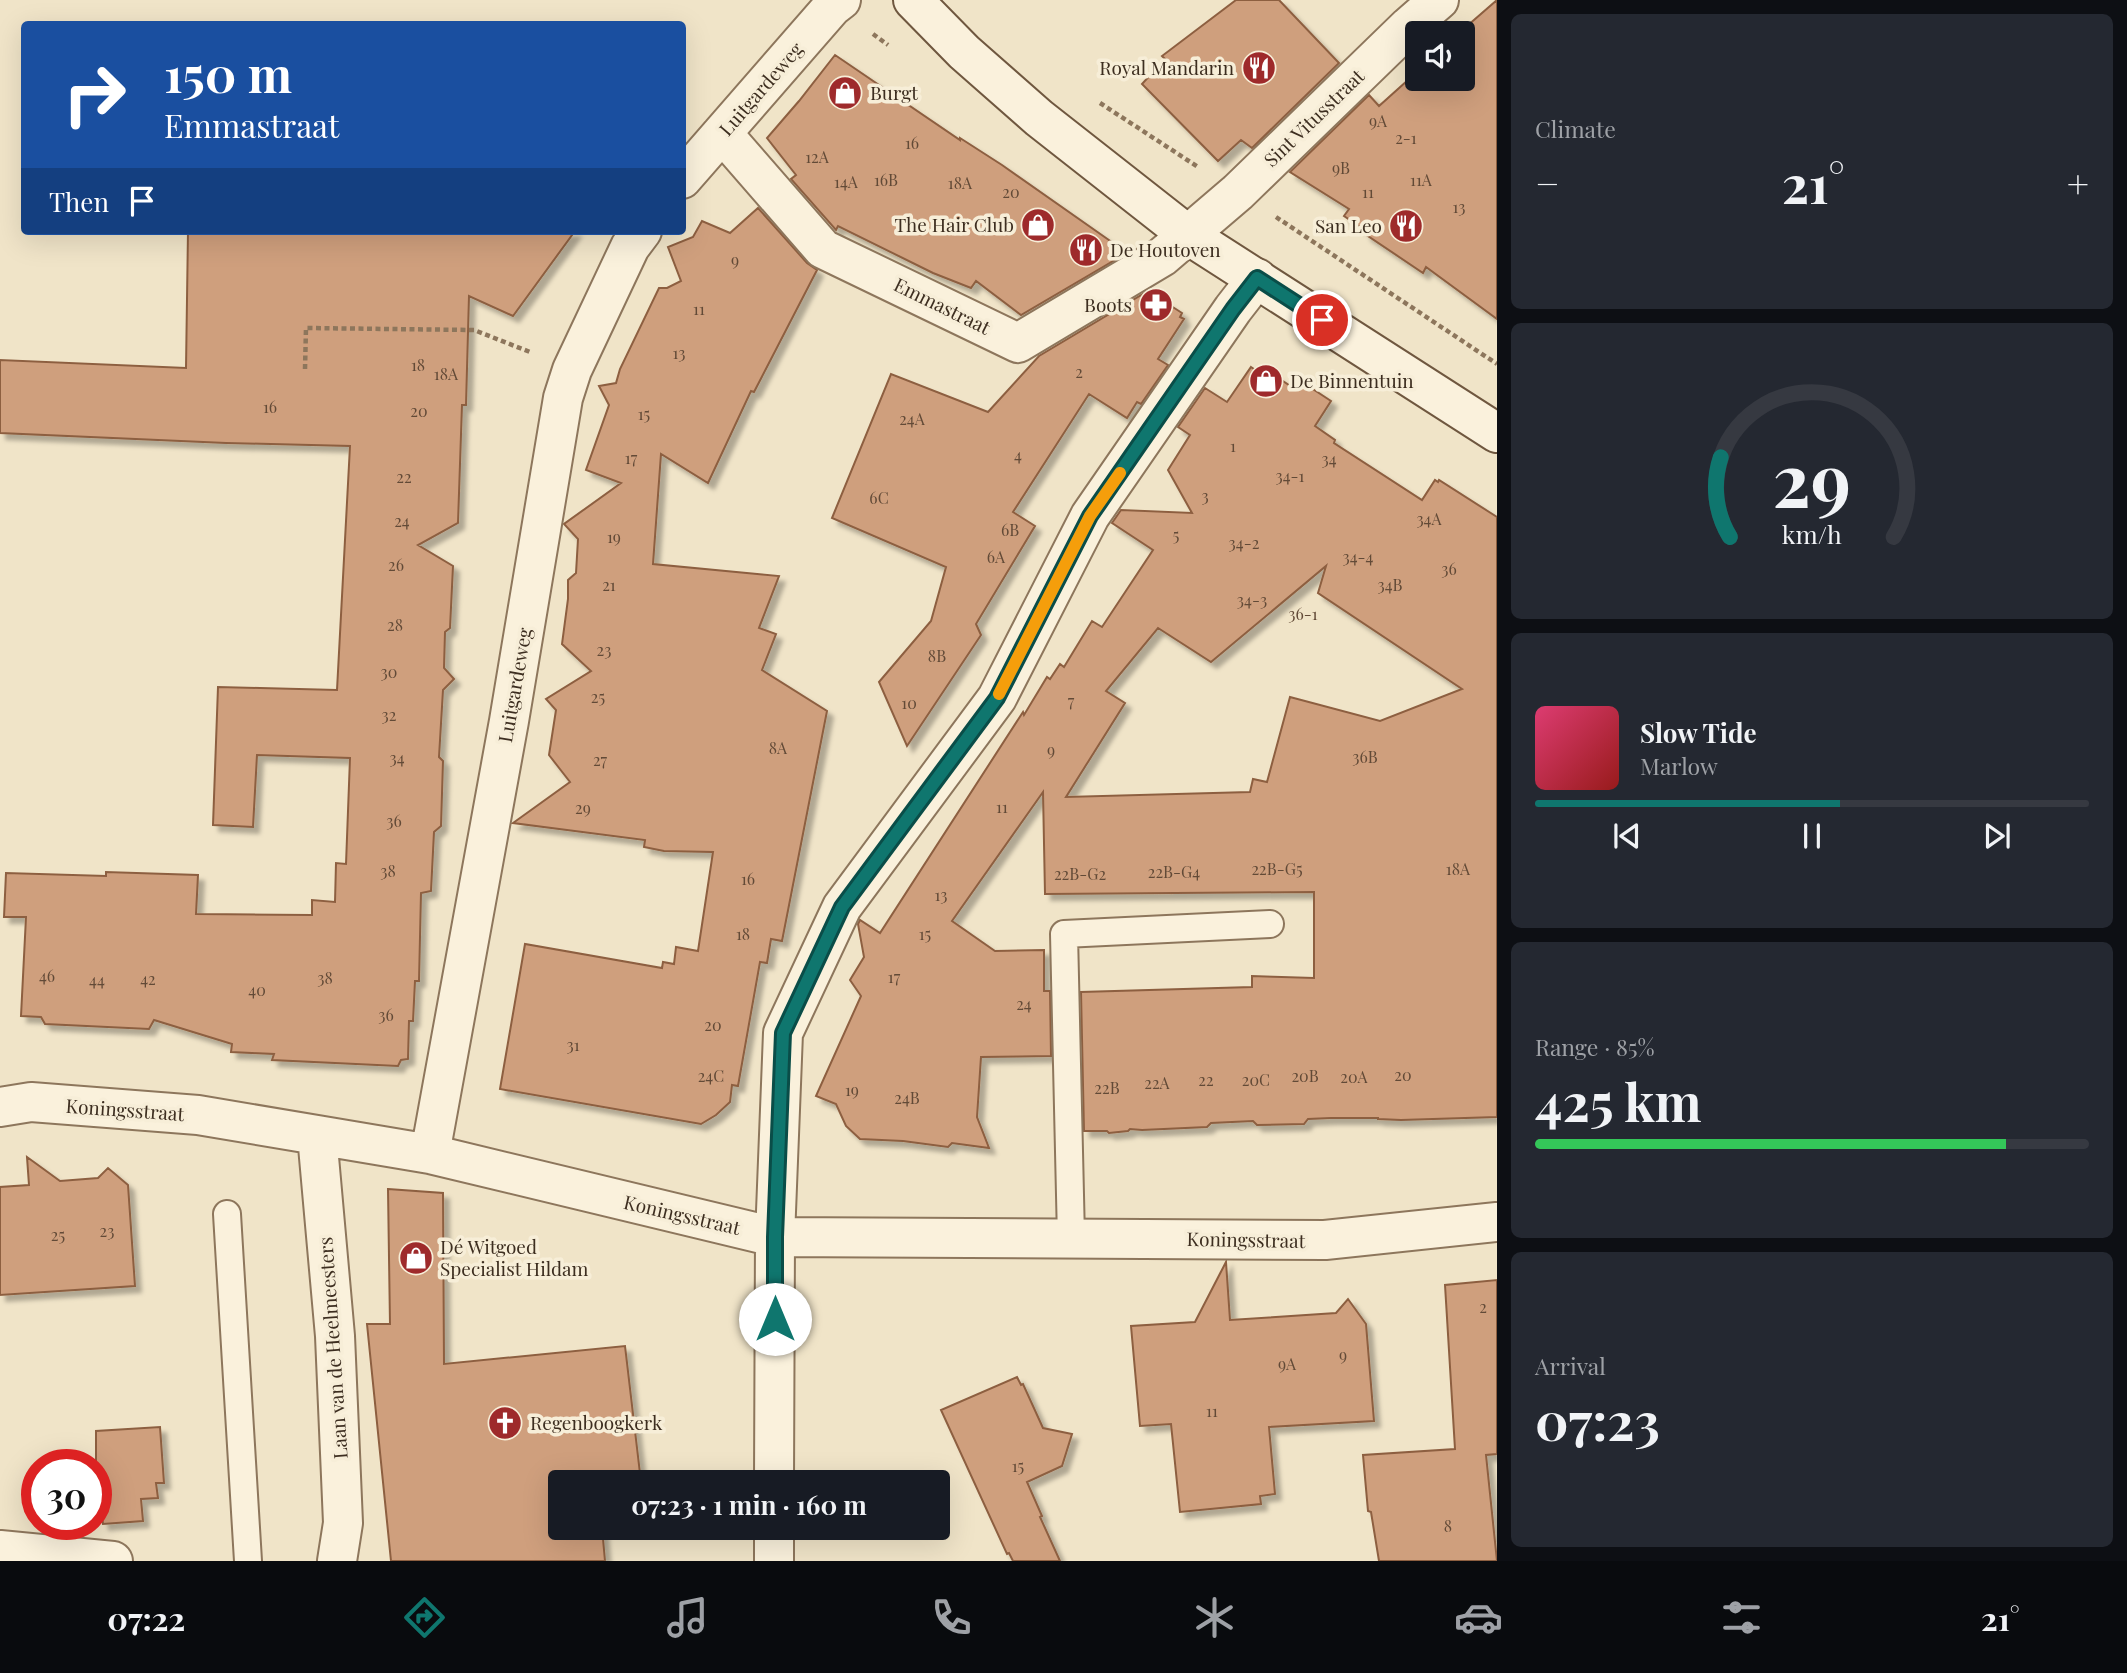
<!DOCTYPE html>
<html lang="en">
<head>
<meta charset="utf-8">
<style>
  body { margin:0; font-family:"Playfair Display",serif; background:#242831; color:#f1f3f6; height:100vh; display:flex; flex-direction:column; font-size:26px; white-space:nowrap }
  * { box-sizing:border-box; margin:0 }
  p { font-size:23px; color:#9ea1a6 }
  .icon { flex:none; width:38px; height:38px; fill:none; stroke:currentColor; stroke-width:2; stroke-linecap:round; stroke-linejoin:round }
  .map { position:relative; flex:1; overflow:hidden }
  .side { display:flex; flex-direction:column; gap:14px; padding:14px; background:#0d0f14; width:630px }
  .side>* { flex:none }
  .banner { position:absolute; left:21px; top:21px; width:665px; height:214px; border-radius:7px; box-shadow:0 7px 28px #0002; background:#1a4fa0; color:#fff; overflow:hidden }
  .tools { position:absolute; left:1405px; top:21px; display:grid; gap:14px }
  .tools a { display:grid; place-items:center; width:70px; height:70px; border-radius:7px; background:#171b24; box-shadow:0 7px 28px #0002; font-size:35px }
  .speed { position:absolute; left:21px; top:1449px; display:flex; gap:14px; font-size:35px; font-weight:700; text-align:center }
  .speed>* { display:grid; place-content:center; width:91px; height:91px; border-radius:50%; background:#171b24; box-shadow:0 7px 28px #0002; line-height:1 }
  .speed .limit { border:10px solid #d22; background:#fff; color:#111 }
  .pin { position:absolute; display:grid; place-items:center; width:60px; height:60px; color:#fff; margin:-30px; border:4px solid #fff; border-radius:50%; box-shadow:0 2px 7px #0007 }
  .me { position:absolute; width:77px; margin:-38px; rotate:0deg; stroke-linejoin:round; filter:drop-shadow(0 0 5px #0008) }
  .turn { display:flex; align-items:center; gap:24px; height:147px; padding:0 28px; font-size:32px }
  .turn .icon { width:91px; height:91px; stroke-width:2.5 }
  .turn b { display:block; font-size:49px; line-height:60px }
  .then { display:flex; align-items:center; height:66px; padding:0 28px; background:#0003; gap:14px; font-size:26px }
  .big { font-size:52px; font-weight:700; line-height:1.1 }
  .side .widget { flex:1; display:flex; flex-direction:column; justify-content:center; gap:10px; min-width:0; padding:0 24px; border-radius:10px; background:#242831 }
  .side .dial { align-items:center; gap:0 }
  .dial svg { height:182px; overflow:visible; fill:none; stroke:#363941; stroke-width:7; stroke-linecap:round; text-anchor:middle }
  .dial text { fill:#f1f3f6; stroke:none }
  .song { display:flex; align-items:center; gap:21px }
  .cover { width:84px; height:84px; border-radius:10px; background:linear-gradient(135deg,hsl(340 70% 55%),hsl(0 70% 35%)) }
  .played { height:7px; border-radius:4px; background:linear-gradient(90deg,#0f766e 55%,#363941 55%) }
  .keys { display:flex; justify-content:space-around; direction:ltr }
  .heat { display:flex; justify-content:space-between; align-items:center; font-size:38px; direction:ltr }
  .charge { height:10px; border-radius:5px; background:linear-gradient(90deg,#34c759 85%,#363941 0) }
  .trip { position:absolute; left:548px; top:1470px; width:402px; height:70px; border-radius:7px; background:#171b24; box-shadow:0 7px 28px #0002; font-weight:700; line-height:70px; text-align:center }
  .tabs { display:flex; height:112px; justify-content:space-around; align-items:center; background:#090b0e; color:#9ea1a6 }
  .tabs .icon { width:49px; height:49px }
  .tabs .selected { color:#0f766e }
  .tabs b { font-size:32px; color:#f1f3f6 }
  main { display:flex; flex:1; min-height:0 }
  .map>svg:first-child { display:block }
  .building { fill:#cf9f7d; stroke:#8d5f41; stroke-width:2; fill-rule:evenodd; filter:url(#shadow) }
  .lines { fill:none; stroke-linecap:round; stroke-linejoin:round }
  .lane-casing { stroke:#8d765c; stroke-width:30 }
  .street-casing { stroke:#8d765c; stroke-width:42 }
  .secondary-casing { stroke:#6f573f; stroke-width:42 }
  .path { stroke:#8d765c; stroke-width:4.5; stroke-dasharray:5 3.5; stroke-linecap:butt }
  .lane { stroke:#faf1dc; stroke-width:26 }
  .street { stroke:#faf1dc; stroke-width:38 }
  .secondary { stroke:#faf1dc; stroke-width:38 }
  .route-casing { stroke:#0a4d48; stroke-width:18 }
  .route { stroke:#0f766e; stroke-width:12 }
  .slow { stroke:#f59e0b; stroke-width:12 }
  .labels { text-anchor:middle; stroke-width:7; stroke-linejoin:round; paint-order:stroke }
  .number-label { font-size:16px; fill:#624a37 }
  .poi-label { font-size:19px; fill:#3d2e20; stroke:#f7eed8; text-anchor:start }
  .street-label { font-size:19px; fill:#3d2e20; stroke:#f7eed8 }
</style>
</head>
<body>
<main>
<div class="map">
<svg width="1497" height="1561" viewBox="0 0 1497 1561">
  <defs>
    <filter id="shadow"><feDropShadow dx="6" dy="6" stdDeviation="2" flood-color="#0004"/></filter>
  </defs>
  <rect width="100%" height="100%" fill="#f0e4c8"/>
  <path class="building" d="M1236 0H1279L1339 63 1252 148 1241 140 1218 161 1142 84 1165 59 1162 56Z
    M1497 0V319L1426 267 1423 273 1365 234 1366 231 1344 216 1349 209 1290 172 1369 95 1379 106 1418 71V79H1463V33H1459Z
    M835 55 960 140V138L1002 165 1126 252 1125 254 1021 315 976 281 971 288 933 273 838 226 836 230 791 179 796 175 767 138 799 101Z
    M758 208 807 263 817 270 754 392 751 391 708 483 661 454 653 564 779 576 759 628 776 634 762 670 827 711 782 941 771 939 767 963 760 962 738 1086 732 1085 730 1102 716 1115 701 1124 500 1089 525 944 662 968 663 962 674 964 676 947 698 951 713 852 664 851 644 847 645 840 513 823 570 782 549 755 556 710 546 699 591 671 562 644 568 599V580L576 573 578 539 564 524 621 483 586 470 609 405 599 386 616 383 620 369 659 288H667L681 281 668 247 693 237 702 221 730 233Z
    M188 231H575L513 316 469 296 466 405H462L458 523 418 545 453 566 450 628 445 632 444 668 454 679 443 690 439 757 443 761 441 826 434 832 431 891 421 893 419 981H415L413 1021H409L408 1059 401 1060 398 1066 272 1060 274 1054 231 1052 232 1044 154 1020 149 1029 45 1024 41 1017 21 1016 26 917H4L6 873 106 876V872L198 875 196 914 312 915V900L335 902 336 863 346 864 350 758 257 755 253 827 213 825 218 687 337 690 350 446 226 443 0 433V360L186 368Z
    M1148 291 1182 313 1180 317 1184 319 1158 359 1168 365 1141 404 1137 402 1127 418 1089 394 1013 512 1035 526 976 624 981 635 907 746 879 682 931 621 946 567 832 518 891 374 988 412 1039 356Z
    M1251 367 1260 373 1263 368 1292 387 1296 378 1331 401 1315 426 1335 440 1334 443 1422 500 1435 480 1438 482 1439 480 1497 517V1117L1401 1120 1378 1119V1118H1331L1308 1119 1304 1124 1257 1125 1253 1121 1211 1123 1207 1127 1142 1130 1130 1129 1128 1131 1109 1133 1107 1131H1084L1081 992 1252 987V976L1314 978V892L1045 894 1043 792 952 921 995 951 1044 950V991H1050L1051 1056 981 1057 977 1117 989 1148 952 1143 948 1147 903 1141 860 1139 846 1126 836 1104 816 1096 861 996 850 980 864 957 858 924 860 920 880 933 1023 712 1024 715 1047 677 1050 679 1060 664 1064 667 1092 621 1102 627 1153 550 1112 523 1121 510 1192 513 1168 470 1190 435 1178 427 1205 388 1227 402ZM1326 566 1318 593 1462 689 1380 721 1290 697 1267 782 1253 779 1250 792 1066 797 1125 703 1106 691 1158 628 1211 662Z
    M27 1157 60 1181 98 1178 108 1168 128 1185 135 1286 0 1295V1187L29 1185Z
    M388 1189 443 1193 444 1364 625 1346 641 1482H560V1528H602L605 1561H391L367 1324H390Z
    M1226 1262 1230 1320 1336 1313 1348 1299 1366 1324 1374 1421 1269 1427 1275 1494 1260 1496 1261 1504 1180 1512 1171 1424 1140 1426 1131 1326 1195 1322Z
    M1497 1280V1454L1486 1455 1497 1561H1379L1371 1512 1368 1511 1363 1455 1455 1449 1445 1285Z
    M1017 1377 1021 1385 1023 1384 1043 1428 1072 1434 1062 1466 1027 1482 1042 1516 1040 1517 1060 1561H1013L1009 1553 1007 1554 941 1410Z
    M160 1427 164 1483H156L158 1498 141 1499 143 1521 103 1524 101 1507 96 1508V1431Z"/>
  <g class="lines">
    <g class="lane-casing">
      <path id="lane" d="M227 1214 248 1561
        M1071 1238 1064 934 1270 924"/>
    </g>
    <g class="street-casing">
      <path id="street" d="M722 133 823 249 1018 343 1162 257 1238 192 1409 26 1439 0
        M682 179 832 7 841 0
        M0 1107 31 1102 198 1115 317 1135 430 1154 775 1237 1325 1240 1497 1222
        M317 1135 335 1336 343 1523 337 1561
        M430 1154 509 721 563 398 572 370 630 247 642 231
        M774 1482 775 1237 783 1033 842 907 997 698 1090 516 1233 309 1257 278
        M0 1550 113 1561
        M774 1561V1528"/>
    </g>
    <g class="secondary-casing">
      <path id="secondary" d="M913 0 964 52 1039 118 1188 235 1497 433"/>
    </g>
    <path class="path" d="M873 34 888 45
      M1100 103 1198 167
      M1276 217 1497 364
      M305 369 306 328 474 330 530 352"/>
    <use href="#lane" class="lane"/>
    <use href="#street" class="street"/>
    <use href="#secondary" class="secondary"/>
  </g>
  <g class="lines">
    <g class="route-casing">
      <path id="route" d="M775 1319V1237L783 1033 842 907 997 698 1090 516 1233 309 1257 278 1322 320"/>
    </g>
    <use href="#route" class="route"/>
    <path class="slow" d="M999 694 1090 516 1120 473"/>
  </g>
  <defs>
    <g id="restaurant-disc" transform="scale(1.75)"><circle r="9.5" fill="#9e2a2b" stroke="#f7eed8"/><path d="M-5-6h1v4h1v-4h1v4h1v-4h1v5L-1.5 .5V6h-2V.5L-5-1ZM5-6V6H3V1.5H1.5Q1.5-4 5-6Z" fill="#fff"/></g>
    <g id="shop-disc" transform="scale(1.75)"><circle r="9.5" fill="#9e2a2b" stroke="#f7eed8"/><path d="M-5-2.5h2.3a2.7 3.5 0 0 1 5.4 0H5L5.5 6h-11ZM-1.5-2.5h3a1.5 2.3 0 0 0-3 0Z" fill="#fff"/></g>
    <g id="pharmacy-disc" transform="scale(1.75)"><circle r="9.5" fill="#9e2a2b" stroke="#f7eed8"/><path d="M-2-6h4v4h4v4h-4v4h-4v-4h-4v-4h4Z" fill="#fff"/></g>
    <g id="church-disc" transform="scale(1.75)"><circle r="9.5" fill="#9e2a2b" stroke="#f7eed8"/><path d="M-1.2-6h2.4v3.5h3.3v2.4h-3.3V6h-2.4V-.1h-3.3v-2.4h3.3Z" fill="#fff"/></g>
  </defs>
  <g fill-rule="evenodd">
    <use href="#restaurant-disc" x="1259" y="68"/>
    <use href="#shop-disc" x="845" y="93"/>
    <use href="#shop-disc" x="1038" y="225"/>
    <use href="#restaurant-disc" x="1406" y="226"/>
    <use href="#restaurant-disc" x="1086" y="250"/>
    <use href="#pharmacy-disc" x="1156" y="305"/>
    <use href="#shop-disc" x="1266" y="381"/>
    <use href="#shop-disc" x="416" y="1258"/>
    <use href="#church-disc" x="505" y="1423"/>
  </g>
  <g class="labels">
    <g class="number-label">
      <text x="1378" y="127">9A</text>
      <text x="1406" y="144">2-1</text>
      <text x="912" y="149">16</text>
      <text x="817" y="163">12A</text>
      <text x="1341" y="174">9B</text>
      <text x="886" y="186">16B</text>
      <text x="1421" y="186">11A</text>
      <text x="846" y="188">14A</text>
      <text x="960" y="189">18A</text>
      <text x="1011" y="198">20</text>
      <text x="1368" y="198">11</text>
      <text x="1459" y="213">13</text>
      <text x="735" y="266">9</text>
      <text x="699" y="315">11</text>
      <text x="679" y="359">13</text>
      <text x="418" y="371">18</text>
      <text x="1079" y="378">2</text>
      <text x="446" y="380">18A</text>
      <text x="270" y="413">16</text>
      <text x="419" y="417">20</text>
      <text x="644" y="420">15</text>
      <text x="912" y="425">24A</text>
      <text x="1233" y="452">1</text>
      <text x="1018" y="461">4</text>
      <text x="631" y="464">17</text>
      <text x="1329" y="465">34</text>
      <text x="1290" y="482">34-1</text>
      <text x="404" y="483">22</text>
      <text x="1205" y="502">3</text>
      <text x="879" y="504">6C</text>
      <text x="1429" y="525">34A</text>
      <text x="402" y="527">24</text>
      <text x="1010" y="536">6B</text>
      <text x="1176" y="541">5</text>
      <text x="614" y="543">19</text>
      <text x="1244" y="549">34-2</text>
      <text x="996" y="563">6A</text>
      <text x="1358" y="563">34-4</text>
      <text x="396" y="571">26</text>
      <text x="1449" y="575">36</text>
      <text x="609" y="591">21</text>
      <text x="1390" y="591">34B</text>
      <text x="1252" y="606">34-3</text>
      <text x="1303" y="620">36-1</text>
      <text x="395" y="631">28</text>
      <text x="604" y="656">23</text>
      <text x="937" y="662">8B</text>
      <text x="389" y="678">30</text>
      <text x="598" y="703">25</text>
      <text x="1071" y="707">7</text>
      <text x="909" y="709">10</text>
      <text x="389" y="721">32</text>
      <text x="778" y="754">8A</text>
      <text x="1051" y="756">9</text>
      <text x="1365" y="763">36B</text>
      <text x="397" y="764">34</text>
      <text x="600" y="766">27</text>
      <text x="1002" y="813">11</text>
      <text x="583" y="814">29</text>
      <text x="394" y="827">36</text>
      <text x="1277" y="875">22B-G5</text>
      <text x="1458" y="875">18A</text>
      <text x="388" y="877">38</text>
      <text x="1174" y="878">22B-G4</text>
      <text x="1080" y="880">22B-G2</text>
      <text x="748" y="885">16</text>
      <text x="941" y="901">13</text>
      <text x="743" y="940">18</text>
      <text x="925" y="940">15</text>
      <text x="47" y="982">46</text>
      <text x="894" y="983">17</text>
      <text x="325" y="984">38</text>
      <text x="148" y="985">42</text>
      <text x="97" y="986">44</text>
      <text x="257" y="996">40</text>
      <text x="1024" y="1010">24</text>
      <text x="386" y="1021">36</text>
      <text x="713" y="1031">20</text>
      <text x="573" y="1051">31</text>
      <text x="1403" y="1081">20</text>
      <text x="711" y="1082">24C</text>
      <text x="1305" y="1082">20B</text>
      <text x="1354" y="1083">20A</text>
      <text x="1206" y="1086">22</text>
      <text x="1256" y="1086">20C</text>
      <text x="1157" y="1089">22A</text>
      <text x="1107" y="1094">22B</text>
      <text x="852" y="1096">19</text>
      <text x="907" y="1104">24B</text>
      <text x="107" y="1237">23</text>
      <text x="58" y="1241">25</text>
      <text x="1483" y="1313">2</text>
      <text x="1343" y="1361">9</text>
      <text x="1287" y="1370">9A</text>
      <text x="1212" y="1417">11</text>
      <text x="1018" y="1472">15</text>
      <text x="1448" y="1532">8</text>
    </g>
    <g class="poi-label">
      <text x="1234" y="75" text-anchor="end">Royal Mandarin</text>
      <text x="870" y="100">Burgt</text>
      <text x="1014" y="232" text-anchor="end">The Hair Club</text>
      <text x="1382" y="233" text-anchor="end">San Leo</text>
      <text x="1110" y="257">De Houtoven</text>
      <text x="1132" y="312" text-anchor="end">Boots</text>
      <text x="1290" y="388">De Binnentuin</text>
      <text x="440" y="1254">Dé Witgoed<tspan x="440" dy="22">Specialist Hildam</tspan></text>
      <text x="530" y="1430">Regenboogkerk</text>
    </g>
    <g class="street-label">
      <text transform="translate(761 89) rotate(-49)" y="7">Luitgardeweg</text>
      <text transform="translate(1314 118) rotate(-44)" y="7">Sint Vitusstraat</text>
      <text transform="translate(942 306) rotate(26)" y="7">Emmastraat</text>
      <text transform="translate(515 685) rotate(-80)" y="7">Luitgardeweg</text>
      <text transform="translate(125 1110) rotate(4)" y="7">Koningsstraat</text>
      <text transform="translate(682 1215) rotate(13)" y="7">Koningsstraat</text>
      <text transform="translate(1246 1240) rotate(1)" y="7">Koningsstraat</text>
      <text transform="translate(333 1348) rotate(-94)" y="7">Laan van de Heelmeesters</text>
    </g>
  </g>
</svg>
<div class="tools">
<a><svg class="icon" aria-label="sound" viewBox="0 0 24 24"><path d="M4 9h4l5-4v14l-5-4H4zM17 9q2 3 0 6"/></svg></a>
</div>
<div class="speed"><div class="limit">30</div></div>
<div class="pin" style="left:1322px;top:320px;background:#d93025"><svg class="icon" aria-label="arrive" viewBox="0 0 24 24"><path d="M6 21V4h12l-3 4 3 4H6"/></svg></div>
<svg class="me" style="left:775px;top:1319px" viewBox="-20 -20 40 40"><circle r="19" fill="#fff"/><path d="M0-13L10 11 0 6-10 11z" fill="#0f766e"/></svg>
<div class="trip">07:23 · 1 min · 160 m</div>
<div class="banner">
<div class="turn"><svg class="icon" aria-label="right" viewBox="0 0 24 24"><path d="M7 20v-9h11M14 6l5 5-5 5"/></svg><div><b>150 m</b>Emmastraat</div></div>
<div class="then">Then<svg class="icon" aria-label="arrive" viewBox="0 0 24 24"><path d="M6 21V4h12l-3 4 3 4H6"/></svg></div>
</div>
</div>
<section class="side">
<div class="widget"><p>Climate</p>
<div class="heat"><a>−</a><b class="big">21°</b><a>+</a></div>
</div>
<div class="widget dial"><svg viewBox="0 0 100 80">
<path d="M14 69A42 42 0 1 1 86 69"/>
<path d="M14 69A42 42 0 0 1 10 34" stroke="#0f766e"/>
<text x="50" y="56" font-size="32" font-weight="700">29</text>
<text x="50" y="72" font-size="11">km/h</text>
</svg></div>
<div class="widget">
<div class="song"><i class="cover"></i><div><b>Slow Tide</b><p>Marlow</p></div></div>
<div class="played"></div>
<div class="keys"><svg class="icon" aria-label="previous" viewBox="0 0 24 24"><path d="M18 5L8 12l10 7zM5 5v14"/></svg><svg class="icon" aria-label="pause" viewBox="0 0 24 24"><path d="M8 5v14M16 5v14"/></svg><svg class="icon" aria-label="next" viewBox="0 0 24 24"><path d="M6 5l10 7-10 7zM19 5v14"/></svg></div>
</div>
<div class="widget"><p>Range · 85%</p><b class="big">425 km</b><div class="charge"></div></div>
<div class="widget"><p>Arrival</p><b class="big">07:23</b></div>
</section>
</main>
<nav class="tabs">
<b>07:22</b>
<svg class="icon selected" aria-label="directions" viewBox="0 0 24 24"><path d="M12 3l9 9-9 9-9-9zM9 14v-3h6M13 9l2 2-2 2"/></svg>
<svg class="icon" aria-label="music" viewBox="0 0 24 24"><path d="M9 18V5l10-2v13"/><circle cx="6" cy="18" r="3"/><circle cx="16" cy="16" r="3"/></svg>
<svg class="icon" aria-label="phone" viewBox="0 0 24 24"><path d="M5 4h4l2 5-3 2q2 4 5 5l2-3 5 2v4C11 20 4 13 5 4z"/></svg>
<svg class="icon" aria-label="climate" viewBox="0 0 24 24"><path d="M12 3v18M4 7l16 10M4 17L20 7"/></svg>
<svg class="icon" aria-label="car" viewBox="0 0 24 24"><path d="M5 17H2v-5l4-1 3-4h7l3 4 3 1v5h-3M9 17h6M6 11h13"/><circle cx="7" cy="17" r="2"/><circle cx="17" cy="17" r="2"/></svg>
<svg class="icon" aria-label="filters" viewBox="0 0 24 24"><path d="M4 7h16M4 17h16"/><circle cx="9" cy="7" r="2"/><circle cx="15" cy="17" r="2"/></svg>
<b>21°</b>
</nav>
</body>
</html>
